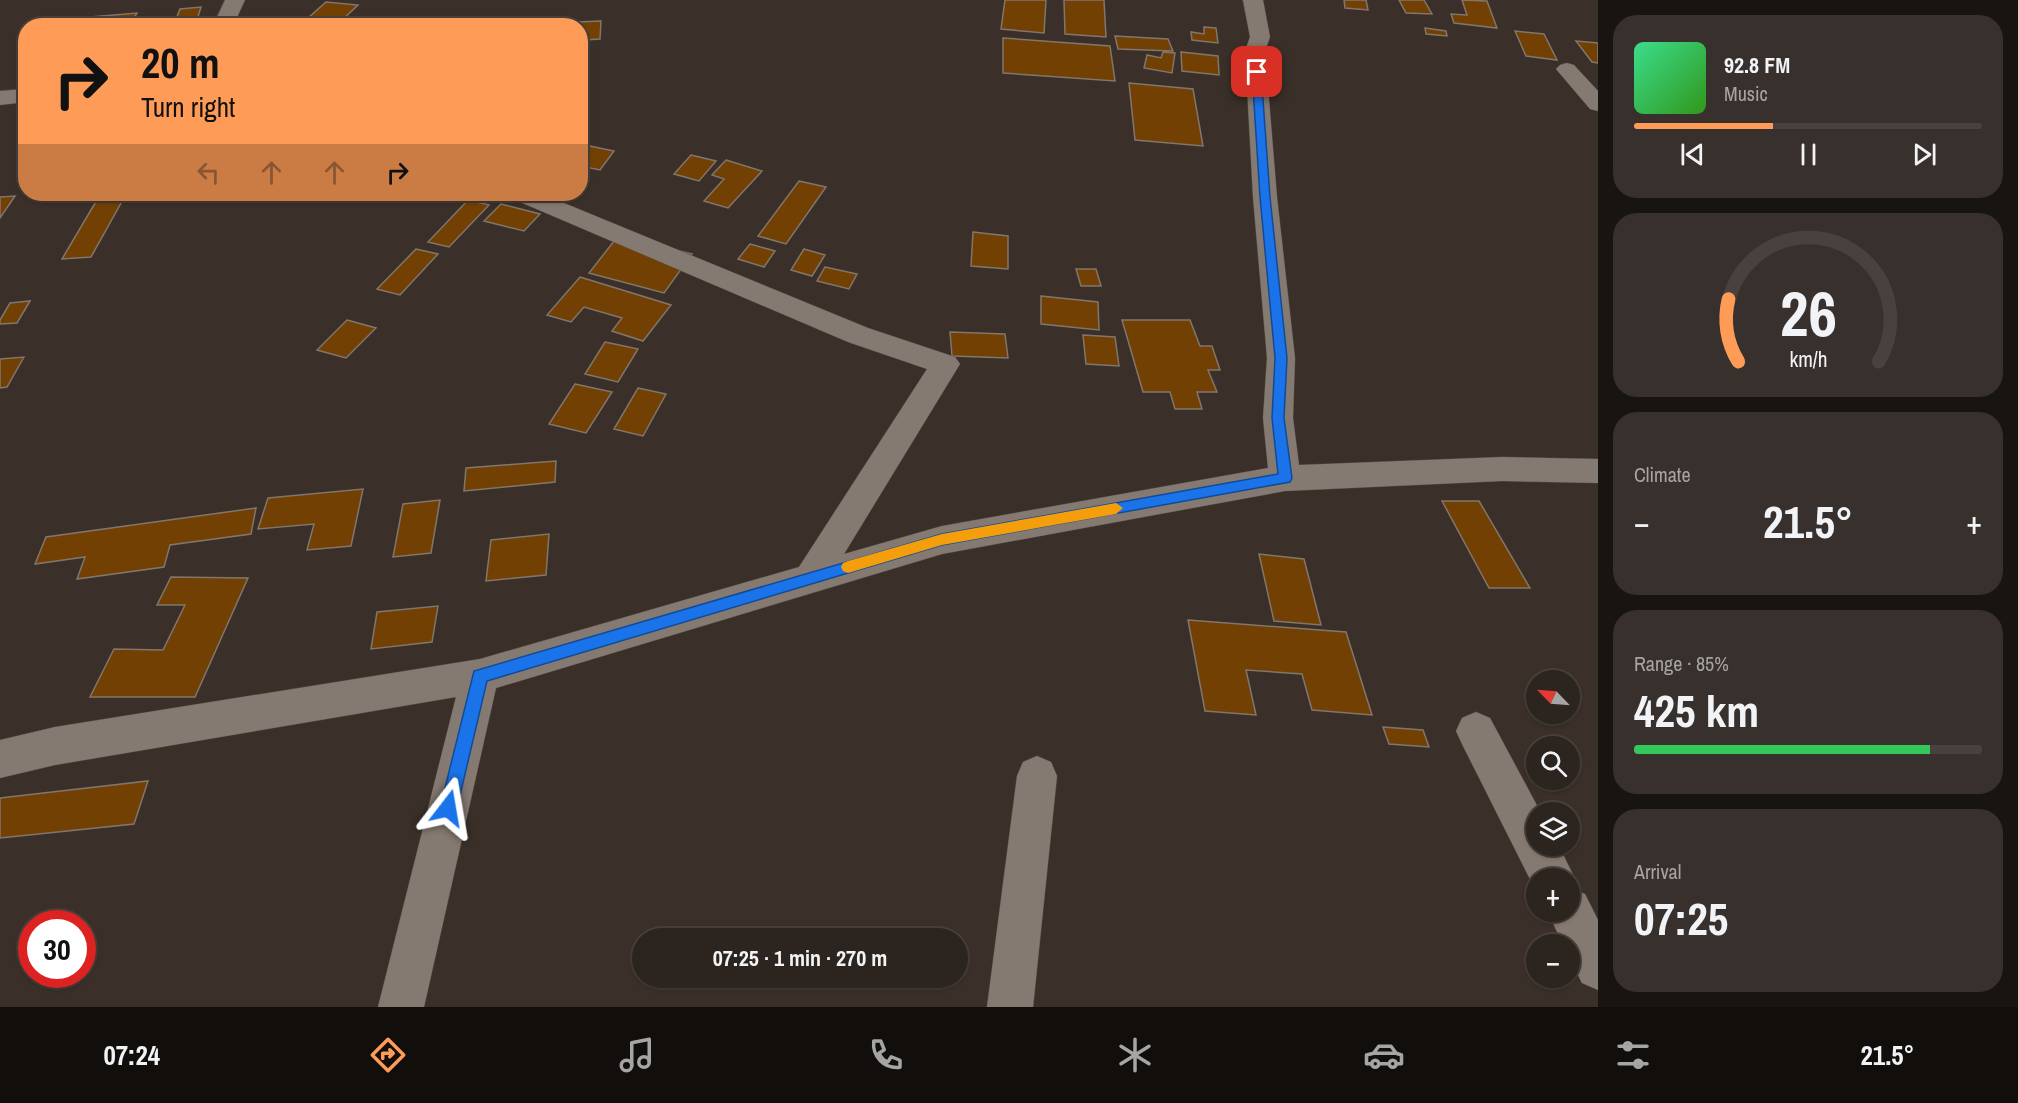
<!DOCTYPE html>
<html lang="en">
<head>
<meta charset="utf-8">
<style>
  body { margin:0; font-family:"Archivo Narrow",sans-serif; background:#38302c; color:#f1f3f6; height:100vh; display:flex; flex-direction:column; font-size:22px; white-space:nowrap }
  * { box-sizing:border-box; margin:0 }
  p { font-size:20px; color:#a6a4a4 }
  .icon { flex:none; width:33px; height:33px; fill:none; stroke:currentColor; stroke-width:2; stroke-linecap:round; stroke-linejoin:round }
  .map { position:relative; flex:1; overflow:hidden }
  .sheet { display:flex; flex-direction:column; gap:15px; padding:15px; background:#181411; width:420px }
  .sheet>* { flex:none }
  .banner { position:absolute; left:18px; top:18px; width:570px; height:183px; border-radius:24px; box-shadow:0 2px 4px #0004,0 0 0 2px #48413d; background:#fe9c57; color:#111; overflow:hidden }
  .needle { width:39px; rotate:295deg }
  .controls { position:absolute; left:1526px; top:670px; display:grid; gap:12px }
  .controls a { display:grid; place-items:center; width:54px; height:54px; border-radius:50%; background:#2c241f; box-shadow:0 2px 4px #0004,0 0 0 2px #48413d; font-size:30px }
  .speed { position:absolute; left:18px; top:910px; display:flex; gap:12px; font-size:30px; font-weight:700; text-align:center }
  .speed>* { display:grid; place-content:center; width:78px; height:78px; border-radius:50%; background:#2c241f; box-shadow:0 2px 4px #0004,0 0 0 2px #48413d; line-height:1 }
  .speed .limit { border:9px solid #d22; background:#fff; color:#111 }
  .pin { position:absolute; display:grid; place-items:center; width:51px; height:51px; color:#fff; margin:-26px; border-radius:12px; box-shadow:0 3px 9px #0006 }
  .me { position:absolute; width:66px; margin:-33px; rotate:14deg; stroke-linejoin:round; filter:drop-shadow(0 0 4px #0008) }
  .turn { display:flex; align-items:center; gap:21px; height:126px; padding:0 24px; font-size:27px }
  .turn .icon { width:78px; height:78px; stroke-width:2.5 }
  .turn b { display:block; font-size:42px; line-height:51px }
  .lanes { display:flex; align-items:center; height:57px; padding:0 24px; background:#0003; justify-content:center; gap:30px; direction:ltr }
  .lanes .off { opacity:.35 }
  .big { font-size:45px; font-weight:700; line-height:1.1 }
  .sheet .widget { flex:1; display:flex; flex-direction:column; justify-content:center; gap:9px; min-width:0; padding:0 21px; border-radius:24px; background:#38302c }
  .sheet .dial { align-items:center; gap:0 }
  .dial svg { height:156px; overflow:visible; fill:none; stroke:#48413d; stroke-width:7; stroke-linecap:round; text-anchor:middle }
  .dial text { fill:#f1f3f6; stroke:none }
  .song { display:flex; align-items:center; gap:18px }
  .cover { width:72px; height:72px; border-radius:9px; background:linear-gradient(135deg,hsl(150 70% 55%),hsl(110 70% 35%)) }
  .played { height:6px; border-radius:3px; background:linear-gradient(90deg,#fe9c57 40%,#48413d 40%) }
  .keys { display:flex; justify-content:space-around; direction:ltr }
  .heat { display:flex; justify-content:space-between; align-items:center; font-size:33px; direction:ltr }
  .charge { height:9px; border-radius:4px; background:linear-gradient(90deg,#34c759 85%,#48413d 0) }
  .trip { position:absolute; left:632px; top:928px; width:336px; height:60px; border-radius:30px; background:#2c241f; box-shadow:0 2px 4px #0004,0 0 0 2px #48413d; font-weight:700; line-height:60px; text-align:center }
  .tabs { display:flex; height:96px; justify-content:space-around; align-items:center; background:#120e0c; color:#a6a4a4 }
  .tabs .icon { width:42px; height:42px }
  .tabs .selected { color:#fe9c57 }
  .tabs b { font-size:27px; color:#f1f3f6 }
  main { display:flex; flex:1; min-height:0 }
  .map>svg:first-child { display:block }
  .building { fill:#724003; stroke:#81766d; stroke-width:1.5 }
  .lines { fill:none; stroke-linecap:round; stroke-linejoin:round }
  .minor-casing { stroke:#544c45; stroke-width:1 }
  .minor { fill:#857a71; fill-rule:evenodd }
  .route { fill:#1a73e8; stroke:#114b97; stroke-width:1.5 }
  .slow { fill:#f59e0b }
</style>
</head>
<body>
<main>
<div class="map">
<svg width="1598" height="1007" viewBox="0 0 1598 1007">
  <rect width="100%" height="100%" fill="#3a3029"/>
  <path class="building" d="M1005 0H1046L1044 33 1001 29Z
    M1064 0H1104L1106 37 1065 34Z
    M1344 0H1366L1368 10 1345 8Z
    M1399 0H1424L1432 14 1406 13Z
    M1462 0 1487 1 1497 28 1454 23 1451 14 1467 15Z
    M326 2 358 5 340 22 307 19Z
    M201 7 197 20 175 22 180 9Z
    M137 13 129 26H84L90 17Z
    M601 21 600 39 585 40V43H580V26H551V23Z
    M1204 27 1216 28 1218 43 1192 40 1191 32 1204 34Z
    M1425 28 1446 31 1447 36 1426 34Z
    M1515 31 1544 34 1557 60 1526 56Z
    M1115 36 1168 39 1173 51 1118 49Z
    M1003 38 1110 46 1115 81 1003 73Z
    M1576 41 1598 43V63L1592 62Z
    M1163 52 1175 53 1172 73 1144 68 1147 55 1161 58Z
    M1181 52 1218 56 1219 75 1182 71Z
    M1129 83 1193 89 1203 146 1135 140Z
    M580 144 614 151 600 170 580 166Z
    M691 155 716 161 699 181 674 174Z
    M726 160 762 171 728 208 704 201 724 179 712 175Z
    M799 181 826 187 786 244 758 236Z
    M15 196 0 218V197Z
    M125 196 91 257 62 259 98 198Z
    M468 200 489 205 449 247 428 242Z
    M501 204 540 214 524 231 484 221Z
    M973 232 1008 236V269L971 266Z
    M618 236 692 254 664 293 589 273Z
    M750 244 775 251 764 267 738 259Z
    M416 249 438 254 400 295 377 289Z
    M804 249 825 255 812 276 791 270Z
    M825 267 857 274 849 289 817 281Z
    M1076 269H1096L1101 286H1081Z
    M580 277 671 305 643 341 612 331 622 318 584 307 571 322 547 315Z
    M1041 296 1098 302 1099 330 1041 324Z
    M30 301 17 323 0 324V320L10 303Z
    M347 320 376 328 346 358 317 350Z
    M1122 320H1190L1200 346H1212L1220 370H1208L1217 392H1197L1202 409H1175L1170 392H1143Z
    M950 332 1005 334 1008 358 952 356Z
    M1083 335 1115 337 1119 366 1086 364Z
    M605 342 638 349 618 382 585 374Z
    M24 357 7 387 0 388V359Z
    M575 384 612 392 586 433 549 424Z
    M638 388 666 394 643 436 614 429Z
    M556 461 555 482 464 491 466 468Z
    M363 489 351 546 307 550 314 524 258 529 268 498Z
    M440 500 431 553 393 557 403 504Z
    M1442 501H1479L1530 588H1489Z
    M256 508 251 534 170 545 164 567 77 579 85 557 35 564 46 537Z
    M549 534 546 575 486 581 491 540Z
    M1259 554 1304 559 1321 625 1274 621Z
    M171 577 248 578 195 697H90L114 649 163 650 185 605H157Z
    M438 606 432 642 371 649 377 612Z
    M1188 620 1346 632 1372 715 1312 710 1302 674 1246 670 1256 715 1205 711Z
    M1383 727 1423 730 1429 747 1389 744Z
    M148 781 134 824 0 838V798Z"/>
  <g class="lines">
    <g class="minor-casing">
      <path id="minor" d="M225 0H245L233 26H213Z
        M1243 0H1263L1270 37 1265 51 1277 197 1295 358 1293 418 1299 465 1502 457 1598 459V483L1502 481 1285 491 942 554 496 688 424 1007H378L456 697 55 765 0 778V740L55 727 480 659 799 567 927 369 848 342 513 199 510 194H542L868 328 955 357 960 364 844 554 942 526 1268 468 1263 418 1267 358 1253 197 1245 51 1250 37Z
        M1567 63 1574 65 1598 91V111L1590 109 1556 69 1560 65Z
        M26 89V102L0 105V91Z
        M1476 712 1490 718 1541 813H1536V846H1559L1575 879 1571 889 1585 894 1598 920V990L1582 983 1569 957V945H1563L1548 912H1569V879H1536V891L1462 744 1456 731 1462 718Z
        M1037 756 1051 762 1057 776 1033 1007H987L1017 776 1023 762Z"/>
    </g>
    <use href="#minor" class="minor"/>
  </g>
  <path class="route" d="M1257 69 1261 72 1270 197 1287 358 1284 418 1292 478 1290 482 942 545 487 681 457 808 454 814 448 817 442 814 440 808 474 671 942 534 1278 474 1272 418 1275 358 1260 197 1252 72Z"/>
  <path class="slow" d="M1116 503 1123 508 1116 514 942 545 848 573 843 571 841 567 843 563 848 561 942 534Z"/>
</svg>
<div class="controls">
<a><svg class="needle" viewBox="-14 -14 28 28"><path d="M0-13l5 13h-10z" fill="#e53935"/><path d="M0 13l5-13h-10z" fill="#a6a4a4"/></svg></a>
<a><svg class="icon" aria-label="search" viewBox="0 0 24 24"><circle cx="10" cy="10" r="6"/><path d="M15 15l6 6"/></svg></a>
<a><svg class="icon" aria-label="layers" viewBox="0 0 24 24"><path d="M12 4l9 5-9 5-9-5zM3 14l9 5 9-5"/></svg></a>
<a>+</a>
<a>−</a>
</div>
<div class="speed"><div class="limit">30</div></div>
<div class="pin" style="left:1257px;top:72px;background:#d93025"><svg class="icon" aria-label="arrive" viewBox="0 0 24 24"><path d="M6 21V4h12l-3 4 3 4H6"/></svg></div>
<svg class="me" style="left:448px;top:808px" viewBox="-20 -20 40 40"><path d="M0-17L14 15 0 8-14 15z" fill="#1a73e8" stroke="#fff" stroke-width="4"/></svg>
<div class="trip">07:25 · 1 min · 270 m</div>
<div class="banner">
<div class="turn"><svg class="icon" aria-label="right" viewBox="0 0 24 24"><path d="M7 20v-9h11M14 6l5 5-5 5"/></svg><div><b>20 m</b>Turn right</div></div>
<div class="lanes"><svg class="icon off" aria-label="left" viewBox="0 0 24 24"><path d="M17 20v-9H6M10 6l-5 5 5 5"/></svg><svg class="icon off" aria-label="ahead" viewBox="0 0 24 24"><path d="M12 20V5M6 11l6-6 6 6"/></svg><svg class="icon off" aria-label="ahead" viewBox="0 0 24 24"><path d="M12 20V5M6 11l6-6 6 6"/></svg><svg class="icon" aria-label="right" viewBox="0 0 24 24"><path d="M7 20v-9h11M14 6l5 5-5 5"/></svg></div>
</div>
</div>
<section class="sheet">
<div class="widget">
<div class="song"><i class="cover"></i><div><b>92.8 FM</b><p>Music</p></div></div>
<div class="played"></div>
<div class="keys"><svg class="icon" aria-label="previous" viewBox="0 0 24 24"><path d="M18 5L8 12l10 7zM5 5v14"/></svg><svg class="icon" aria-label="pause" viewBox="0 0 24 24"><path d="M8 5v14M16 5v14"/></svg><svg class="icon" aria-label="next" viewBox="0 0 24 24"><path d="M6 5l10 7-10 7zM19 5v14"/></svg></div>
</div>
<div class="widget dial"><svg viewBox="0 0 100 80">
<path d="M14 69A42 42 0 1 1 86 69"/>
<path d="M14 69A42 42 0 0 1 9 37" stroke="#fe9c57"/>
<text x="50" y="56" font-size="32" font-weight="700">26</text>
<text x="50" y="72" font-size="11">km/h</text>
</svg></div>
<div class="widget"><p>Climate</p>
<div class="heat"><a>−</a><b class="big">21.5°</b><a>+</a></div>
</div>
<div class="widget"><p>Range · 85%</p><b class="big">425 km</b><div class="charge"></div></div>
<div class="widget"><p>Arrival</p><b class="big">07:25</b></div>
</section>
</main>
<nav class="tabs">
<b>07:24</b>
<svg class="icon selected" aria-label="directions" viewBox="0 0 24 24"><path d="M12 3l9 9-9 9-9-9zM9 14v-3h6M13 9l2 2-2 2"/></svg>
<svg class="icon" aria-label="music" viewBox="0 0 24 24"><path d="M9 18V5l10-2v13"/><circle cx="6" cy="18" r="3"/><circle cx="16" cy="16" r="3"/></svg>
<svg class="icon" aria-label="phone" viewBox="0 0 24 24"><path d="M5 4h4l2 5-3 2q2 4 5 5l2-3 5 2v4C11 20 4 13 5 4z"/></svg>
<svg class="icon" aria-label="climate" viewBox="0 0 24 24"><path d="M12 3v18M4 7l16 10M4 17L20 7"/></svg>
<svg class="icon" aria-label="car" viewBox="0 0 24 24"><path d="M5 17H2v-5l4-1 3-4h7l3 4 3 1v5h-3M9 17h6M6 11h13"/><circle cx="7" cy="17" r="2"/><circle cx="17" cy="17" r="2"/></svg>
<svg class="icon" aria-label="filters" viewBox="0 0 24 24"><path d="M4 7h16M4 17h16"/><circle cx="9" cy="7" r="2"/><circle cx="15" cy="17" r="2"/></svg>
<b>21.5°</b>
</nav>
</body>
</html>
